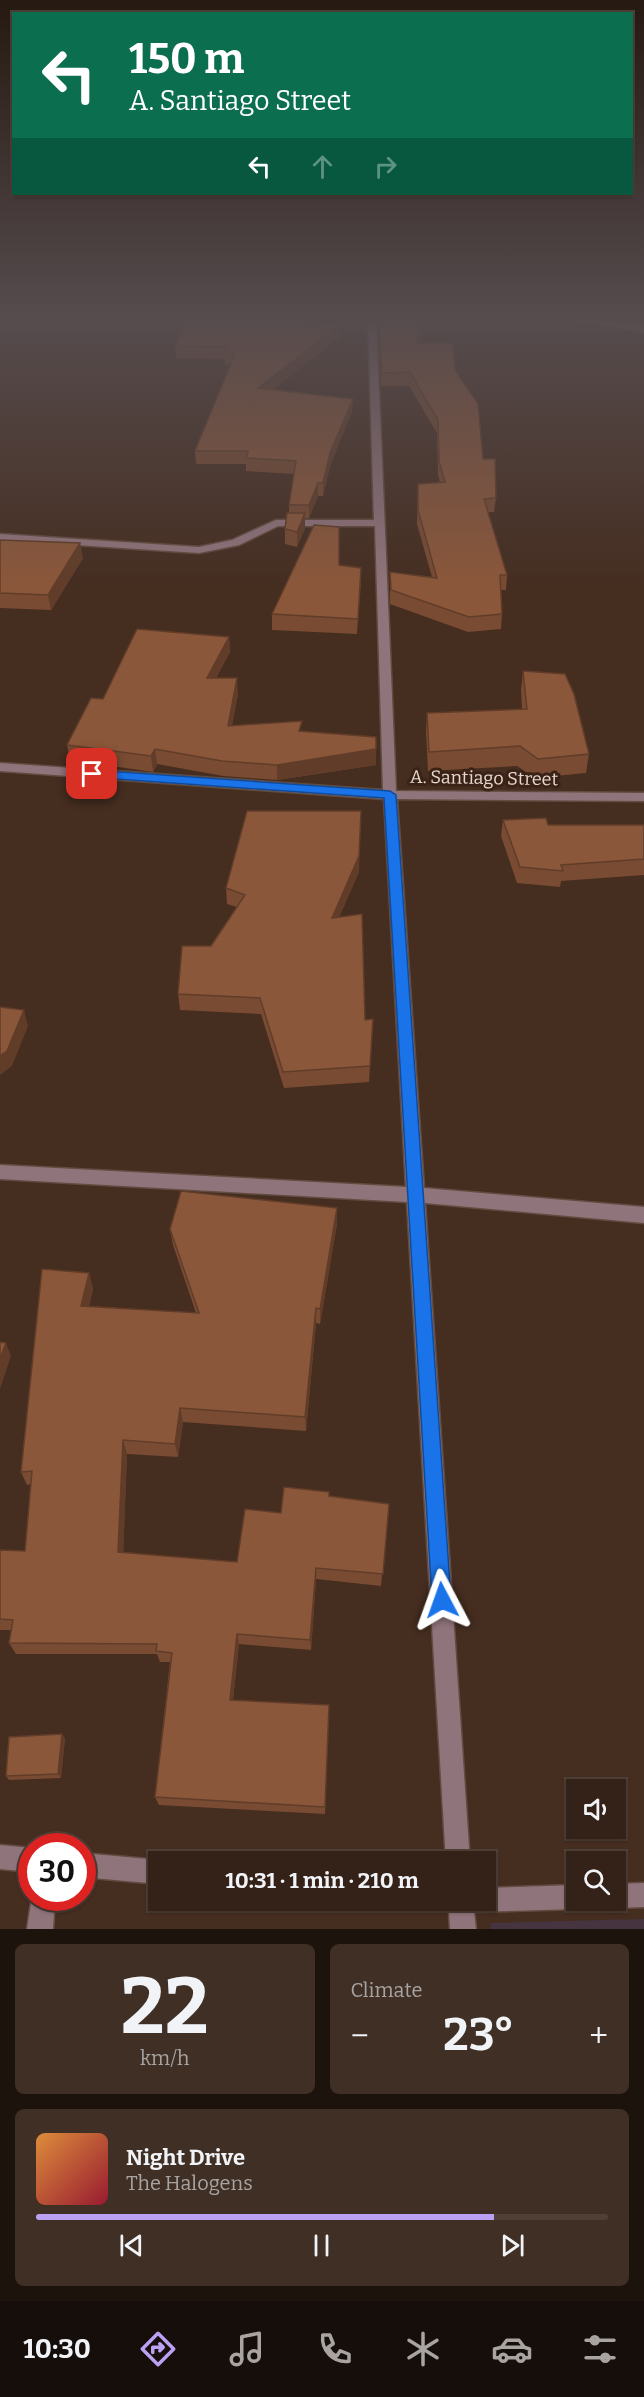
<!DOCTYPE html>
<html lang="en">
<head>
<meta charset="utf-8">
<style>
  body { margin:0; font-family:Bitter,serif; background:#3f2f25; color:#f1f3f6; height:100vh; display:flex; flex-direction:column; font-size:22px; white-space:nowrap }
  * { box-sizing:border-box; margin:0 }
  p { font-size:20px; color:#a9a4a2 }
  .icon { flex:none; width:33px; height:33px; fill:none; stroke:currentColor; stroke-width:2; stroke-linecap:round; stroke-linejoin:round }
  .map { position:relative; height:1929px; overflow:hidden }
  .sheet { display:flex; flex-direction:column; gap:15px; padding:15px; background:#1d130d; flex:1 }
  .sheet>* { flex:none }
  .top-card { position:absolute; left:12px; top:12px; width:621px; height:183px; border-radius:0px; box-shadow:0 2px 4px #0004,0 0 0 2px #4e3f37; background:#0b6e4f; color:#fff; overflow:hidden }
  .buttons { position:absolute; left:566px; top:1779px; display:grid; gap:12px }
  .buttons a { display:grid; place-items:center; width:60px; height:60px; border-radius:0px; background:#342218; box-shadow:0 2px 4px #0004,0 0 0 2px #4e3f37; font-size:30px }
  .speed { position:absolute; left:18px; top:1833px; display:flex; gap:12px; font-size:30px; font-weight:700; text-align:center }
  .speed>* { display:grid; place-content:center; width:78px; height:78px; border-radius:50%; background:#342218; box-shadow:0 2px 4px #0004,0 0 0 2px #4e3f37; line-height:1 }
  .speed .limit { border:9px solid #d22; background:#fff; color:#111 }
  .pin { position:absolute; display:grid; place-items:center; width:51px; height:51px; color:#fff; margin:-26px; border-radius:12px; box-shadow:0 3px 9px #0006 }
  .me { position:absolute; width:66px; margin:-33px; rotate:356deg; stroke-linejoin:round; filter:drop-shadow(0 0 4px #0008) }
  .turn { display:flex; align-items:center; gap:21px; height:126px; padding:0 18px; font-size:27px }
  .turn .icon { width:78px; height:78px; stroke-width:2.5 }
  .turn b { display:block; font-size:42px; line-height:51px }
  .lanes { display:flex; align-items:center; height:57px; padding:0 18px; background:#0003; justify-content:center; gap:30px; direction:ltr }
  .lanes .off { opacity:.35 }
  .big { font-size:45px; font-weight:700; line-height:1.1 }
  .sheet .widget { flex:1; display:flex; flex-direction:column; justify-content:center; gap:9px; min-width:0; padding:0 21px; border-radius:9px; background:#3f2f25 }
  .sheet .dial { align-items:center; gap:0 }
  .dial b { font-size:78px; line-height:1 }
  .song { display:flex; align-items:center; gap:18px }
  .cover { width:72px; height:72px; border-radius:9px; background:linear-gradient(135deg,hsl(30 70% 55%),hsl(350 70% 35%)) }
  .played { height:6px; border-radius:3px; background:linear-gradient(90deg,#bca0f2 80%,#4e3f37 80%) }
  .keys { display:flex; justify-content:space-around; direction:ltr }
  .heat { display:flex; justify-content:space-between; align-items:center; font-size:33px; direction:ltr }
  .sheet .tiles { flex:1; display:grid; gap:15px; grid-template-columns:1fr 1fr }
  .widget:last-child { grid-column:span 2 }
  .trip { position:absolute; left:148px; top:1851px; width:348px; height:60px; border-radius:0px; background:#342218; box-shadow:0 2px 4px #0004,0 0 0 2px #4e3f37; font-weight:700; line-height:60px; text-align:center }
  .tab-bar { display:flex; height:96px; justify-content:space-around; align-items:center; background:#150e0a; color:#a9a4a2 }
  .tab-bar .icon { width:42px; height:42px }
  .tab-bar .current { color:#bca0f2 }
  .tab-bar b { font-size:27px; color:#f1f3f6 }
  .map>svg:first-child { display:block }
  .education { fill:#463540 }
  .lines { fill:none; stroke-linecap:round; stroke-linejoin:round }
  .minor-casing { stroke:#624c40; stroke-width:3 }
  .minor { fill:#90747b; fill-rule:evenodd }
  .wall { fill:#784b32 }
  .shaded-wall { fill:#613d29 }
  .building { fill:#8b573a; stroke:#613d29; stroke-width:1.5 }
  .route { fill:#1a73e8; stroke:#114b97; stroke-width:1.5 }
  .labels { text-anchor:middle; stroke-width:6; stroke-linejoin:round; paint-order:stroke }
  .street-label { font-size:18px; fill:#e8d8d0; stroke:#3a2316 }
</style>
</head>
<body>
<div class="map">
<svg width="644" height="1929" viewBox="0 0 644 1929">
  <rect width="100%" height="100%" fill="#452d20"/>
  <path class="education" d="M644 1919V1929H491V1923Z"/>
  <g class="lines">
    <g class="minor-casing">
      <path id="minor" d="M368 318H376L396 791 644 793V801L397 799 424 1188 644 1207V1223L425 1203 470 1862H446L407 1202 0 1179V1165L406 1187 384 799 0 771V763L383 790 375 526H278L239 545 199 553 0 540V534L199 547 232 540 276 520H374Z
        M562 318H586L644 326V332Z
        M0 1845 32 1848V1872L0 1869Z
        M82 1853 159 1860 163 1862H159V1884L82 1877Z
        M644 1883V1907L615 1908 606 1905 604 1900H615V1884Z
        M576 1885V1900H587L585 1906 576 1909 474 1912 476 1929H450L449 1911 444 1909 441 1900H486V1888Z
        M32 1896 55 1898 53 1929H27Z"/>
    </g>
    <use href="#minor" class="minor"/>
  </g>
  <path class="wall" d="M180 318H282L281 319 341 324V336L272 390 352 411 330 466 323 496H318L309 518H305V528L297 547 285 544V529L289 513V505L294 474 246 471V464H196L195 451 230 365H225V359L176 358 175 346 179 338 177 337 176 325Z
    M378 318H425L419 343 455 370 496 498 494 512H488L507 575 506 590H501L502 614 501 629 468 632 390 604V572L432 577 417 524 418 484 440 483 438 475 437 433 409 386H381Z
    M0 540 83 558 51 610 0 608Z
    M361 568 357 634 272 630V614Z
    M229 637 230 652 216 678 238 694 232 725 302 731 376 749V765L277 780 223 776 157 764 153 772 70 760 67 745 103 699Z
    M523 671 589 754 586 773 535 778 517 766 428 771 426 732 427 713 522 709 521 690Z
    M503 820 548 825H644V875L561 881 560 887 517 883 501 836Z
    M359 872 339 917 365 1020 373 1019 369 1082 284 1088 261 1014 180 1010 178 994 237 907 227 904 226 888Z
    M337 1224 320 1324 316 1323 306 1431 183 1422 178 1457 127 1454 123 1553 237 1562 281 1513 329 1496 389 1504 381 1586 316 1579 311 1650 239 1644 233 1700 329 1705 325 1814 159 1805 155 1797 170 1662H160L157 1654H16L9 1643 11 1630H0V1550L25 1551 31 1484 27 1485 21 1472 89 1273 93 1289 89 1306 196 1313 173 1245 170 1229Z
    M65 1738 61 1778 9 1780 6 1776Z"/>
  <path class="shaded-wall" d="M422 318H425L415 356 416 343Z
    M341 324V336L258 400V388Z
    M353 399 352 411 330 466 323 496V483L330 453Z
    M318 483V496L309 518V505Z
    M305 513V528L297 547V532Z
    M80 543 83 558 51 610 48 595Z
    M361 568V583L357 634 358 619Z
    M229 637 230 652 208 693 207 678Z
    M237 678 238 694 229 741 228 726Z
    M155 749 157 764 153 772 151 756Z
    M376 749V765L277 780V765Z
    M361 811 359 872 332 934V918Z
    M24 1010 28 1026 12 1066 0 1075V1056Z
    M337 1208V1224L320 1324V1309Z
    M89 1273 93 1289 85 1321 81 1306Z
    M316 1308V1323L306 1431 305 1417Z
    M6 1343 11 1356 0 1389V1359Z
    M180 1408 183 1422 178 1457 175 1444Z
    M123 1440 127 1454 123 1564 118 1552Z
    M316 1568V1579L311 1650 310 1640Z
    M237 1634 239 1644 232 1709 230 1700Z
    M62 1734 65 1738 61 1778 58 1774Z"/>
  <path class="building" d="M180 318H271L341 324 258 388 353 399 330 453 323 483H318L309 505H289L296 461 246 458 248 451H195L235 354 224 353 228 347 175 346 184 327 176 325Z
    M379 318H422L416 343H453L455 370 478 404 483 459H495L496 498 484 499 507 575H500L502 614 469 617 391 590 390 572 437 578 418 510V484L445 482 439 461 438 420 410 372 382 373Z
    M287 513H305L297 532 285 529Z
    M314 525 339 527V565L361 568 358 619 272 614Z
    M0 540 80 543 48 595 0 593Z
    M137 629 229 637 207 678H237L228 726 302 721 299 731 376 737V749L277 765 222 761 155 749 151 756 67 745 91 698 103 699Z
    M523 671 565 674 574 694 589 754 538 759 520 746 429 752 427 713 527 709Z
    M247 811H361L359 856 332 918 362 914 365 1020 373 1019 370 1066 283 1072 260 998 178 994 182 946H211L245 895 226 888Z
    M546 818 548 825H644V859L561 865 563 871 520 867 503 820Z
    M0 1007 24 1010 7 1051 0 1056Z
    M181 1191 337 1208 320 1309 316 1308 305 1417 180 1408 175 1444 123 1440 118 1552 237 1562 245 1509 281 1513 284 1487 329 1492V1496L389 1504 383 1574 316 1568 310 1640 237 1634 230 1700 329 1705 325 1807 155 1797 172 1653 156 1651 157 1644 9 1643 13 1620 0 1619V1550L25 1551 32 1471 21 1472 42 1269 89 1273 81 1306 199 1313 170 1229Z
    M0 1342 6 1343 0 1359Z
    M62 1734 58 1774 6 1776 9 1737Z"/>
  <linearGradient id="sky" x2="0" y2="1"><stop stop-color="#261912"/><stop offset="0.54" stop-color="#564c4e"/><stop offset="1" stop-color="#564c4e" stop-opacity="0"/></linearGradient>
  <rect width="644" height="588" fill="url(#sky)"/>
  <path class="route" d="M92 770 390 791 396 795 451 1600 449 1607 442 1610 435 1607 432 1600 384 798 88 777 86 774Z"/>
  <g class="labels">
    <g class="street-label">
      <text transform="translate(484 778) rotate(1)" y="6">A. Santiago Street</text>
    </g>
  </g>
</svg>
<div class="buttons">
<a><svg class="icon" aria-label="sound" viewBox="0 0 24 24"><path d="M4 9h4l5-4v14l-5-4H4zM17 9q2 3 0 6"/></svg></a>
<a><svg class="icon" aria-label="search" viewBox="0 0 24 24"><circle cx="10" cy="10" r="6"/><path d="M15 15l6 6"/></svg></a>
</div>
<div class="speed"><div class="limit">30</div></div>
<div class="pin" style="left:92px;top:774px;background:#d93025"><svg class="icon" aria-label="arrive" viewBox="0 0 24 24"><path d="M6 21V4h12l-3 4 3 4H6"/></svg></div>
<svg class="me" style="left:442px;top:1600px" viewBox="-20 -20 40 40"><path d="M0-17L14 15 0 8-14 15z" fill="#1a73e8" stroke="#fff" stroke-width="4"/></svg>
<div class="trip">10:31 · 1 min · 210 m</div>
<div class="top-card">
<div class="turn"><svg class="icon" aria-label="left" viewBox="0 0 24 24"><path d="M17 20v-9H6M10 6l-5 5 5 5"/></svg><div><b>150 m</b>A. Santiago Street</div></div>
<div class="lanes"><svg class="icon" aria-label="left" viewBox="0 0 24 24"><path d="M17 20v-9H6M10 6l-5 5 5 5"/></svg><svg class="icon off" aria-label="ahead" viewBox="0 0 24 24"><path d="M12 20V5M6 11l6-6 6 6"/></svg><svg class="icon off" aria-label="right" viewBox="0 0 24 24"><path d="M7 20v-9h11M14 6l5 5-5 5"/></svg></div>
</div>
</div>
<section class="sheet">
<div class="tiles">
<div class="widget dial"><b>22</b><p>km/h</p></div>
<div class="widget"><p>Climate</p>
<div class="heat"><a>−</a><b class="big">23°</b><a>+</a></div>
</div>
<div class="widget">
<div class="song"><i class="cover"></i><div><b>Night Drive</b><p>The Halogens</p></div></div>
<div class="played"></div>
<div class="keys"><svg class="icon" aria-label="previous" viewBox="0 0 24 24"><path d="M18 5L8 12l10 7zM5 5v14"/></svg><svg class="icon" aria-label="pause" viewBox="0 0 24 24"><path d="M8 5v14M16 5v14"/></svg><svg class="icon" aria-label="next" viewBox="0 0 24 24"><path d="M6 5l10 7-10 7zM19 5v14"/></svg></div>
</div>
</div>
</section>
<nav class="tab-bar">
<b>10:30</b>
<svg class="icon current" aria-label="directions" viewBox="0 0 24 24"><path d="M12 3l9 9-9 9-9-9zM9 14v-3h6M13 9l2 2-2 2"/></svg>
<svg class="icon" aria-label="music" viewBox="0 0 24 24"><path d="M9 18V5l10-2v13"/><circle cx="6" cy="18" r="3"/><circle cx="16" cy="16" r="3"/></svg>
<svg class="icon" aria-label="phone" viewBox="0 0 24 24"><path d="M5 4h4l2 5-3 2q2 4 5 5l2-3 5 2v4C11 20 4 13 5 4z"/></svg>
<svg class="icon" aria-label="climate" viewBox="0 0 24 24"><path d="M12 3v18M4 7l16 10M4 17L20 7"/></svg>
<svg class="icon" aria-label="car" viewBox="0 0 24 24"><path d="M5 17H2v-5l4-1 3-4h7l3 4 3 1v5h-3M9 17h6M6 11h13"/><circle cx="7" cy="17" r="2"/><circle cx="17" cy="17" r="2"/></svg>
<svg class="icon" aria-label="filters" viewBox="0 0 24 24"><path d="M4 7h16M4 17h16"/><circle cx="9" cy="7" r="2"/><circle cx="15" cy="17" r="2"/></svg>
</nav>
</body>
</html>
